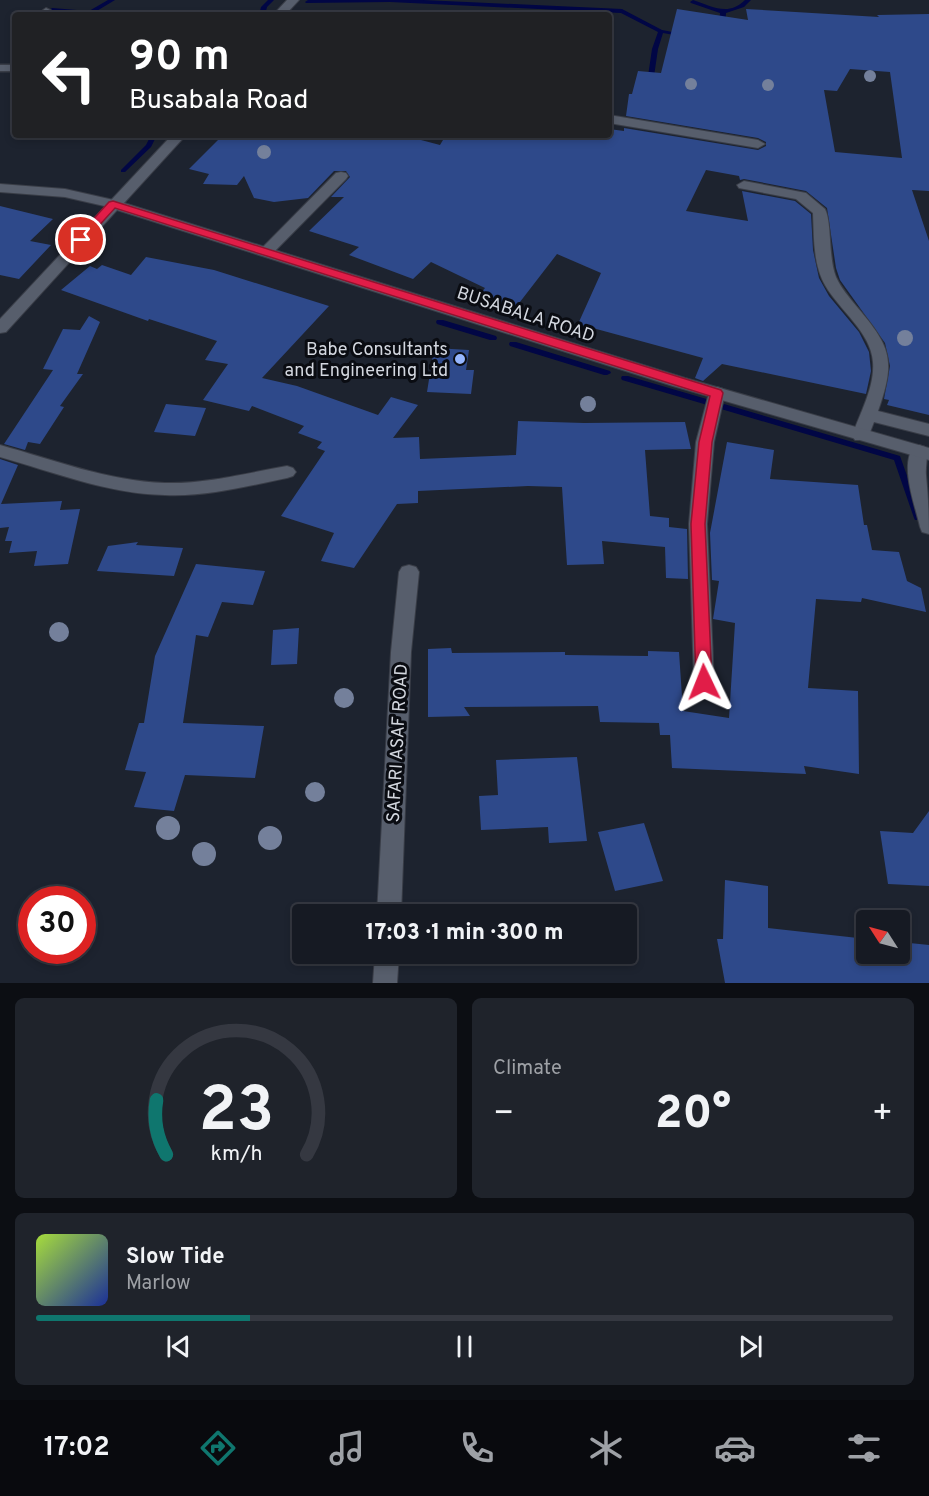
<!DOCTYPE html>
<html lang="en">
<head>
<meta charset="utf-8">
<style>
  body { margin:0; font-family:Overpass,sans-serif; background:#1f232b; color:#f1f3f6; height:100vh; display:flex; flex-direction:column; font-size:22px; white-space:nowrap }
  * { box-sizing:border-box; margin:0 }
  p { font-size:20px; color:#9ea1a6 }
  .icon { flex:none; width:33px; height:33px; fill:none; stroke:currentColor; stroke-width:2; stroke-linecap:round; stroke-linejoin:round }
  .map { position:relative; height:983px; overflow:hidden }
  .details { display:flex; flex-direction:column; gap:15px; padding:15px; background:#0c0e13; flex:1 }
  .details>* { flex:none }
  .guide { position:absolute; left:12px; top:12px; width:600px; height:126px; border-radius:6px; box-shadow:0 3px 9px #0003,0 0 0 2px #353841; background:#202124; color:#fff; overflow:hidden }
  .needle { width:39px; rotate:306deg }
  .fabs { position:absolute; left:856px; top:910px; display:grid; gap:12px }
  .fabs a { display:grid; place-items:center; width:54px; height:54px; border-radius:6px; background:#161a23; box-shadow:0 3px 9px #0003,0 0 0 2px #353841; font-size:30px }
  .speed { position:absolute; left:18px; top:886px; display:flex; gap:12px; font-size:30px; font-weight:700; text-align:center }
  .speed>* { display:grid; place-content:center; width:78px; height:78px; border-radius:50%; background:#161a23; box-shadow:0 3px 9px #0003,0 0 0 2px #353841; line-height:1 }
  .speed .limit { border:9px solid #d22; background:#fff; color:#111 }
  .pin { position:absolute; display:grid; place-items:center; width:51px; height:51px; color:#fff; margin:-26px; border:3px solid #fff; border-radius:50%; box-shadow:0 2px 6px #0007 }
  .me { position:absolute; width:66px; margin:-33px; rotate:358deg; stroke-linejoin:round; filter:drop-shadow(0 0 4px #0008) }
  .turn { display:flex; align-items:center; gap:21px; height:126px; padding:0 18px; font-size:27px }
  .turn .icon { width:78px; height:78px; stroke-width:2.5 }
  .turn b { display:block; font-size:42px; line-height:51px }
  .big { font-size:45px; font-weight:800; line-height:1.1 }
  .details .widget { flex:1; display:flex; flex-direction:column; justify-content:center; gap:9px; min-width:0; padding:0 21px; border-radius:9px; background:#1f232b }
  .details .dial { align-items:center; gap:0 }
  .dial svg { height:156px; overflow:visible; fill:none; stroke:#353841; stroke-width:7; stroke-linecap:round; text-anchor:middle }
  .dial text { fill:#f1f3f6; stroke:none }
  .song { display:flex; align-items:center; gap:18px }
  .cover { width:72px; height:72px; border-radius:9px; background:linear-gradient(135deg,hsl(80 70% 55%),hsl(230 70% 35%)) }
  .played { height:6px; border-radius:3px; background:linear-gradient(90deg,#0f766e 25%,#353841 25%) }
  .keys { display:flex; justify-content:space-around; direction:ltr }
  .heat { display:flex; justify-content:space-between; align-items:center; font-size:33px; direction:ltr }
  .details .tiles { flex:1; display:grid; gap:15px; grid-template-columns:1fr 1fr }
  .widget:last-child { grid-column:span 2 }
  .trip { position:absolute; left:292px; top:904px; width:345px; height:60px; border-radius:6px; background:#161a23; box-shadow:0 3px 9px #0003,0 0 0 2px #353841; font-weight:800; line-height:60px; text-align:center }
  .tabs { display:flex; height:96px; justify-content:space-around; align-items:center; background:#090a0e; color:#9ea1a6 }
  .tabs .icon { width:42px; height:42px }
  .tabs .active { color:#0f766e }
  .tabs b { font-size:27px; color:#f1f3f6 }
  .map>svg:first-child { display:block }
  .lines { fill:none; stroke-linecap:round; stroke-linejoin:round }
  .stream { fill:#010645; fill-rule:evenodd }
  .building { fill:#2e498a; fill-rule:evenodd }
  .lane-casing { stroke:#393d47; stroke-width:3 }
  .street-casing { stroke:#393d47; stroke-width:2 }
  .secondary-casing { stroke:#393d47; stroke-width:2 }
  .lane { fill:#575e6c; fill-rule:evenodd }
  .street { fill:#575e6c; fill-rule:evenodd }
  .secondary { fill:#575e6c; fill-rule:evenodd }
  .tree { fill:#74809b }
  .route { fill:#e11d48; stroke:#92132f; stroke-width:1.5 }
  .poi-dot { fill:#96b6fd; stroke:#0a0c12; stroke-width:2 }
  .labels { text-anchor:middle; stroke-width:6; stroke-linejoin:round; paint-order:stroke }
  .street-label { font-size:18px; fill:#d3d7df; stroke:#0a0c12 }
  .poi-label { font-size:18px; fill:#d3d7df; stroke:#0a0c12; text-anchor:end }
</style>
</head>
<body>
<div class="map">
<svg width="929" height="983" viewBox="0 0 929 983">
  <rect width="100%" height="100%" fill="#1d232f"/>
  <g class="lines">
    <path class="stream" d="M108 0H115L90 15 53 12 50 15H44L52 8 89 11Z
      M268 0H274L267 7 265 15H259L261 7Z
      M308 0H423L622 9 662 30 683 34 680 36 663 33 658 49 653 83 650 85 647 83 652 49 658 32 621 13 390 2 306 3 305 2Z
      M693 0C712 6 728 17 745 0H751L744 7 726 13 725 27 722 29 719 27 720 13 691 3 690 2Z
      M517 12 519 13 520 15H514Z
      M151 135H157L151 147 125 172H121V170L146 145Z
      M437 320H443L496 336 497 338 496 340H490L437 324 436 322Z
      M510 342H516L610 371 611 373 607 375H604L510 346 509 344Z
      M622 376H628L710 400 711 402 707 405 704 404 622 380 621 378Z
      M724 404 900 456 922 518 921 520H915L914 518 894 460 721 409 720 407Z"/>
  </g>
  <path class="building" d="M677 9 748 20 746 9 879 17 877 15 929 14V191L912 190 929 241V415L887 405 889 400 884 399 890 366 885 343 840 280 836 268 827 208 806 191 744 179 740 180 739 176 706 170 686 211 748 221 742 191 795 201 811 214 813 250 819 278 829 296 859 332 869 352 871 371 866 394 722 364 703 381 695 378 703 358 578 324 601 273 557 254 513 311 476 299 485 288 431 262 413 279 349 255 359 247 309 231 344 197H331L350 177 346 171H334L308 198 274 202 254 198 244 176 237 185 203 184 209 174 189 169 223 135H402L440 145 446 135H609V129L624 131V128L758 150 766 146V142L758 138 626 116 629 94H632L638 71 661 73ZM850 69 890 72 902 158 835 152 824 90 837 91Z
    M0 206 53 219 30 241 51 245 19 279 0 275Z
    M146 257 214 270 329 306 262 378 297 386 378 415 391 397 418 405 393 438 419 437 420 459 516 455 518 421 584 423 685 422 691 449 645 450 650 516 669 518V527L687 529 688 579 666 578 665 547 602 541 604 564 567 565 562 487 528 486 418 491V503L397 504 354 568 321 561 334 533 281 516 325 451 317 448 322 442 298 433 304 426 252 406 249 411 203 400 228 364 205 360 217 341 149 319 148 321 61 290 90 266 97 269 102 265 131 275Z
    M89 316 100 322 77 374H83L60 406 64 407 40 444 28 442 25 450 4 444 53 370 43 369 63 329 80 330Z
    M434 348 469 350 466 370H474L471 394 427 392Z
    M166 404 206 408 195 436 154 432Z
    M727 442 774 450 770 479 858 485 864 525H867L872 550 899 552 907 581 921 588 926 612 862 598 861 602 816 599 808 688 858 691 859 774 804 766 806 774 672 768 670 735H660L659 723 600 722 598 706 464 707 470 716 428 717V649L451 648 452 653 565 652V655L648 656V651L679 652 683 711 729 718 735 623 713 619 719 581 712 580 710 533Z
    M0 459 18 465 1 504 62 501 60 510 80 509 68 564 34 566 37 551 9 553 12 541H5L9 527 0 528Z
    M138 542 136 545 183 548 174 576 97 571 108 546Z
    M196 564 265 571 253 605 222 602 208 637 196 635 183 723 264 726 255 778 185 775 174 811 134 807 146 772 125 770 139 723H144L155 656Z
    M299 628 297 664 271 665 273 630Z
    M577 757 587 841 549 843 548 827 481 830 479 796 498 795 496 760Z
    M929 811V886L888 884 880 831 913 833Z
    M644 823 663 881 615 891 598 832Z
    M725 880 768 886V928L867 939V954H900V942L929 945V983H725L717 939H723Z"/>
  <g class="lines">
    <g class="lane-casing">
      <path id="lane" d="M0 65H15V71H0Z"/>
    </g>
    <g class="street-casing">
      <path id="street" d="M46 8 52 11 49 15H36Z
        M609 115 758 140 765 144 758 148 609 123Z
        M341 172 346 173 348 176 346 179 271 255H261L259 252 261 249 336 173Z
        M744 181 806 193 825 209C832 222 828 257 836 277 841 288 849 297 857 307 891 347 896 360 878 411L929 424V436L874 422 867 440H855L852 436C860 413 875 387 873 362 871 332 839 310 825 285 813 264 814 237 813 213L796 199 739 188 737 185Z
        M0 184 65 189 118 201 120 204 113 208 65 197 0 192Z
        M717 387 723 389 725 393 714 442 707 524 714 682 711 688 704 690 697 688 694 682 689 524 696 442 709 393 711 389Z
        M0 445C54 460 108 481 165 483 206 484 247 473 287 466L293 468 296 472 293 476 287 478C247 486 206 497 165 495 108 494 54 472 0 457Z
        M919 445 925 447C929 455 925 466 926 475 928 495 929 514 929 534L922 532 920 527C915 504 900 468 913 447Z
        M409 565 416 567 419 572 411 652 401 915H377L391 652 399 572 402 567Z
        M375 954H399L397 983H373Z"/>
    </g>
    <g class="secondary-casing">
      <path id="secondary" d="M287 0H299L285 15H273Z
        M172 135H186L124 203 685 378 929 448V460L673 386 117 210 6 332 0 333V319Z"/>
    </g>
    <use href="#lane" class="lane"/>
    <use href="#street" class="street"/>
    <use href="#secondary" class="secondary"/>
  </g>
  <g class="tree">
    <circle cx="870" cy="76" r="6"/>
    <circle cx="691" cy="84" r="6"/>
    <circle cx="768" cy="85" r="6"/>
    <circle cx="264" cy="152" r="7"/>
    <circle cx="905" cy="338" r="8"/>
    <circle cx="588" cy="404" r="8"/>
    <circle cx="59" cy="632" r="10"/>
    <circle cx="344" cy="698" r="10"/>
    <circle cx="315" cy="792" r="10"/>
    <circle cx="168" cy="828" r="12"/>
    <circle cx="270" cy="838" r="12"/>
    <circle cx="204" cy="854" r="12"/>
  </g>
  <path class="route" d="M113 201 721 390 723 393 712 442 705 524 712 682 710 686 704 688 699 686 696 682 691 524 699 442 710 396 115 208 84 242H77V237L109 202Z"/>
  <circle class="poi-dot" cx="460" cy="359" r="6"/>
  <g class="labels">
    <g class="street-label">
      <text transform="translate(526 314) rotate(18)" y="6">BUSABALA ROAD</text>
      <text transform="translate(397 743) rotate(-87)" y="6">SAFARI ASAF ROAD</text>
    </g>
    <g class="poi-label">
      <text x="448" y="355">Babe Consultants<tspan x="448" dy="21">and Engineering Ltd</tspan></text>
    </g>
  </g>
</svg>
<div class="fabs">
<a><svg class="needle" viewBox="-14 -14 28 28"><path d="M0-13l5 13h-10z" fill="#e53935"/><path d="M0 13l5-13h-10z" fill="#9ea1a6"/></svg></a>
</div>
<div class="speed"><div class="limit">30</div></div>
<div class="pin" style="left:81px;top:240px;background:#d93025"><svg class="icon" aria-label="arrive" viewBox="0 0 24 24"><path d="M6 21V4h12l-3 4 3 4H6"/></svg></div>
<svg class="me" style="left:704px;top:682px" viewBox="-20 -20 40 40"><path d="M0-17L14 15 0 8-14 15z" fill="#e11d48" stroke="#fff" stroke-width="4"/></svg>
<div class="trip">17:03 · 1 min · 300 m</div>
<div class="guide">
<div class="turn"><svg class="icon" aria-label="left" viewBox="0 0 24 24"><path d="M17 20v-9H6M10 6l-5 5 5 5"/></svg><div><b>90 m</b>Busabala Road</div></div>
</div>
</div>
<section class="details">
<div class="tiles">
<div class="widget dial"><svg viewBox="0 0 100 80">
<path d="M14 69A42 42 0 1 1 86 69"/>
<path d="M14 69A42 42 0 0 1 9 41" stroke="#0f766e"/>
<text x="50" y="56" font-size="32" font-weight="700">23</text>
<text x="50" y="72" font-size="11">km/h</text>
</svg></div>
<div class="widget"><p>Climate</p>
<div class="heat"><a>−</a><b class="big">20°</b><a>+</a></div>
</div>
<div class="widget">
<div class="song"><i class="cover"></i><div><b>Slow Tide</b><p>Marlow</p></div></div>
<div class="played"></div>
<div class="keys"><svg class="icon" aria-label="previous" viewBox="0 0 24 24"><path d="M18 5L8 12l10 7zM5 5v14"/></svg><svg class="icon" aria-label="pause" viewBox="0 0 24 24"><path d="M8 5v14M16 5v14"/></svg><svg class="icon" aria-label="next" viewBox="0 0 24 24"><path d="M6 5l10 7-10 7zM19 5v14"/></svg></div>
</div>
</div>
</section>
<nav class="tabs">
<b>17:02</b>
<svg class="icon active" aria-label="directions" viewBox="0 0 24 24"><path d="M12 3l9 9-9 9-9-9zM9 14v-3h6M13 9l2 2-2 2"/></svg>
<svg class="icon" aria-label="music" viewBox="0 0 24 24"><path d="M9 18V5l10-2v13"/><circle cx="6" cy="18" r="3"/><circle cx="16" cy="16" r="3"/></svg>
<svg class="icon" aria-label="phone" viewBox="0 0 24 24"><path d="M5 4h4l2 5-3 2q2 4 5 5l2-3 5 2v4C11 20 4 13 5 4z"/></svg>
<svg class="icon" aria-label="climate" viewBox="0 0 24 24"><path d="M12 3v18M4 7l16 10M4 17L20 7"/></svg>
<svg class="icon" aria-label="car" viewBox="0 0 24 24"><path d="M5 17H2v-5l4-1 3-4h7l3 4 3 1v5h-3M9 17h6M6 11h13"/><circle cx="7" cy="17" r="2"/><circle cx="17" cy="17" r="2"/></svg>
<svg class="icon" aria-label="filters" viewBox="0 0 24 24"><path d="M4 7h16M4 17h16"/><circle cx="9" cy="7" r="2"/><circle cx="15" cy="17" r="2"/></svg>
</nav>
</body>
</html>
